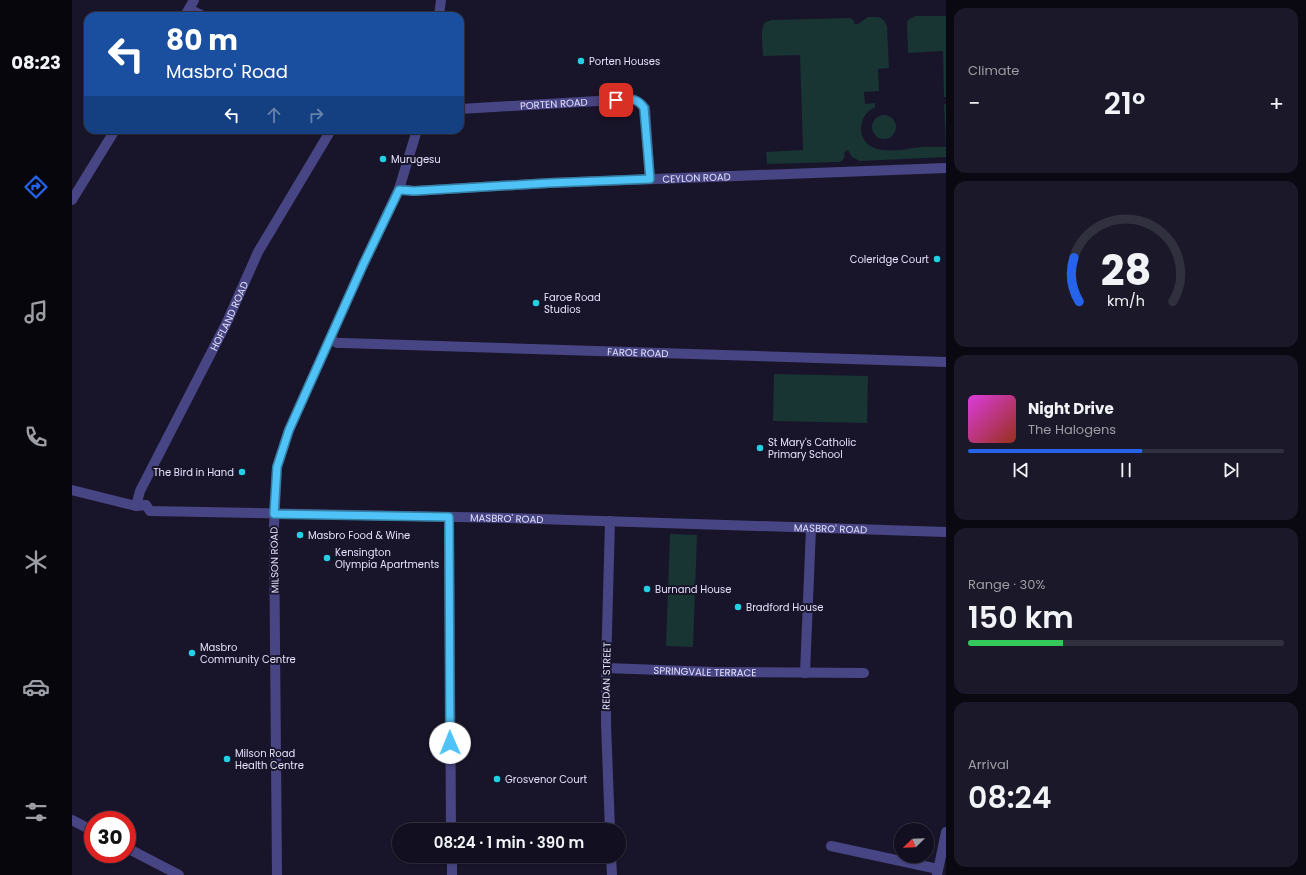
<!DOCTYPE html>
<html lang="en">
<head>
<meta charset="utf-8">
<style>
  body { margin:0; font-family:Poppins,sans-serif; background:#1b1929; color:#f1f3f6; height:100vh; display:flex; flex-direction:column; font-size:15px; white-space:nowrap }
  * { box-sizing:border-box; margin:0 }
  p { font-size:13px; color:#9c9da5 }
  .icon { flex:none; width:22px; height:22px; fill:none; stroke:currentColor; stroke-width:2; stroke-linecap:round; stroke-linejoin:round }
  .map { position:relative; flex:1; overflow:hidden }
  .side { display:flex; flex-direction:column; gap:8px; padding:8px; background:#0a0912; width:360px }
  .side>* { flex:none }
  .top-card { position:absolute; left:12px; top:12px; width:380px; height:122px; border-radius:12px; box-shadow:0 1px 3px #0004,0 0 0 1px #31303e; background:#1a4fa0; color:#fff; overflow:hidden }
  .needle { width:26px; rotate:247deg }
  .buttons { position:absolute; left:822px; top:823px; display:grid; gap:8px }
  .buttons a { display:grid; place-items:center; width:40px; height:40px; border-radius:50%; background:#121020; box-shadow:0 1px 3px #0004,0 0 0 1px #31303e; font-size:20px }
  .speed { position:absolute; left:12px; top:811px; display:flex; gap:8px; font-size:20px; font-weight:700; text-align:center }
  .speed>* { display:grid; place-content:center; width:52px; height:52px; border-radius:50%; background:#121020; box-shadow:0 1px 3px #0004,0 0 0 1px #31303e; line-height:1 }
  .speed .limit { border:6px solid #d22; background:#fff; color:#111 }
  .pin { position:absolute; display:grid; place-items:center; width:34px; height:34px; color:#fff; margin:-17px; border-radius:8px; box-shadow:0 2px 6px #0006 }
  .me { position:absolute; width:44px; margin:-22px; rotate:359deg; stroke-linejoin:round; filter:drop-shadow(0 0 3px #0008) }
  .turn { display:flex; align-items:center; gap:14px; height:84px; padding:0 16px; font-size:18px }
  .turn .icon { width:52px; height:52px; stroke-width:2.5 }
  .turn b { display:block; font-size:28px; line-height:34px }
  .lanes { display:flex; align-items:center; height:38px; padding:0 16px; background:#0003; justify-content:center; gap:20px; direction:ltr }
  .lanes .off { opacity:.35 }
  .big { font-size:30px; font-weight:600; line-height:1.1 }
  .side .widget { flex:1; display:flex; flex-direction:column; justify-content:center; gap:6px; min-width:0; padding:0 14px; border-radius:12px; background:#1b1929 }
  .side .dial { align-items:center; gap:0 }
  .dial svg { height:104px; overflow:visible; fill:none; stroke:#31303e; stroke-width:7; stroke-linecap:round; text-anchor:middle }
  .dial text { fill:#f1f3f6; stroke:none }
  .song { display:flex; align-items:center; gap:12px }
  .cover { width:48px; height:48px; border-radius:6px; background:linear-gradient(135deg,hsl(300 70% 55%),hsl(10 70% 35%)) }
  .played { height:4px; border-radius:2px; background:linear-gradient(90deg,#2563eb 55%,#31303e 55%) }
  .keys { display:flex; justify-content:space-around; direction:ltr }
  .heat { display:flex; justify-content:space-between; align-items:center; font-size:22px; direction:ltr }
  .charge { height:6px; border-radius:3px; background:linear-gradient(90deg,#34c759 30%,#31303e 0) }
  .trip { position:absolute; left:320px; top:823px; width:234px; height:40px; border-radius:20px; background:#121020; box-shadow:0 1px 3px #0004,0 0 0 1px #31303e; font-weight:600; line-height:40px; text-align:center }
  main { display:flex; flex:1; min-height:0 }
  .dock { display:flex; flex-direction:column; width:72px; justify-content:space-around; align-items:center; background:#07060d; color:#9c9da5 }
  .dock .icon { width:28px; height:28px }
  .dock .active { color:#2563eb }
  .dock b { font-size:18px; color:#f1f3f6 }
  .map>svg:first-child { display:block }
  .green { fill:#183433 }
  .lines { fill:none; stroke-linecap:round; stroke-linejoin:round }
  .minor { stroke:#484584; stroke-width:10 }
  .route-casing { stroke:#337fa1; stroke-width:10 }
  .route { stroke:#4fc3f7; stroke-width:7 }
  .poi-dot { fill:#23d1e5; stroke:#18152a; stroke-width:1.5 }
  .labels { text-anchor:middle; stroke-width:4; stroke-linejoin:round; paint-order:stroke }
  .poi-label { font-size:10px; fill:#e4e1fc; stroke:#18152a; text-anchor:start }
  .street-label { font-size:10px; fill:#e4e1fc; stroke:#18152a }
</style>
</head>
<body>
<main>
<nav class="dock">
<b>08:23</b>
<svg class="icon active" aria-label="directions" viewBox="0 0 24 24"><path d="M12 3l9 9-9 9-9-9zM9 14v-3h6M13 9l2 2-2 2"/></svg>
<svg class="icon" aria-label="music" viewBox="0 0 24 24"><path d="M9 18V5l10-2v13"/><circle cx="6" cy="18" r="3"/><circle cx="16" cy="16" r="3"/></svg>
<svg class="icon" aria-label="phone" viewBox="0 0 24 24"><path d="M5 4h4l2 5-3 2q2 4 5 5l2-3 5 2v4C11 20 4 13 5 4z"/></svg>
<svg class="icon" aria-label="climate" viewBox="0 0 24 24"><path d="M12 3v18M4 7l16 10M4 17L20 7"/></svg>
<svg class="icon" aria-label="car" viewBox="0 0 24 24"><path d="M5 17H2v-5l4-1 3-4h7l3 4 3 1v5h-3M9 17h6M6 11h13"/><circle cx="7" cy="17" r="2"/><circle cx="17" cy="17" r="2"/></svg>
<svg class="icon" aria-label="filters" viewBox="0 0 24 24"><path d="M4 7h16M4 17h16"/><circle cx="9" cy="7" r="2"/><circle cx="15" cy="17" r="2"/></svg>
</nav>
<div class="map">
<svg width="874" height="875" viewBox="0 0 874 875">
  <rect width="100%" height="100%" fill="#18152a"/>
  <path class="green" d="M843 16H874V97H872L871 51 836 53 835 23 836 20Z
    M796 17C807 17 811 15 815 27L817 68 806 69 807 91 792 92 793 104 803 103V107C787 114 783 138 800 147 813 153 831 150 842 148 851 146 864 147 874 147L872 104H874V157L788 161 780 157 776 150 772 153C773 157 772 160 768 162L695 164 694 152 731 150 728 55 691 56C691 49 688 30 692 24 694 21 697 21 700 20L778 18 781 20 783 24H786Z
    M800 127a12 12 0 1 1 24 0a12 12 0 1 1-24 0Z
    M702 374 796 376 795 423 701 421Z
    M598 534 625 535 621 647 594 646Z"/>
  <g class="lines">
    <g class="minor">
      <path d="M117 9 131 16"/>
      <path d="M113 16 122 0"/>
      <path d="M367 16 369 0"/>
      <path id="s1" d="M388 109 559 99C566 101 569 103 573 108L578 179"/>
      <path id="s2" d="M327 189 342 191 477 183 874 168"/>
      <path d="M0 200 43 130"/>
      <path id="s3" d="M258 339 265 343H271L874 362"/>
      <path id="s4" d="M0 490 64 506 74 505 78 511 436 518 874 532"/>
      <path id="s5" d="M64 506 68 491 155 322 186 252 259 130"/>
      <path d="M377 517 379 830"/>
      <path d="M538 521 534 668V724L538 830"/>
      <path id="s6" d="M534 668 642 672 792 673"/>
      <path d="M733 673 739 528"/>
      <path d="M0 820 21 831"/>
      <path d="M759 846 866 869"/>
      <path d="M55 848 107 875"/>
      <path d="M380 856V875"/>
      <path d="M539 856 540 875"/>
      <path d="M205 875 202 526 205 467 217 430 291 265 327 189 345 130"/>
      <path d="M865 875 874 832"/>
    </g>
  </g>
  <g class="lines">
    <g class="route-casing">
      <path id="route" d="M378 743 377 517 202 514 205 467 217 430 291 265 327 190 342 191 477 183 578 179 572 108C565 97 556 99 544 100"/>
    </g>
    <use href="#route" class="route"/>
  </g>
  <g class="poi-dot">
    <circle cx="509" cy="61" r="4"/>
    <circle cx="311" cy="159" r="4"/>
    <circle cx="865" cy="259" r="4"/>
    <circle cx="464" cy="303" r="4"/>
    <circle cx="688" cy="448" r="4"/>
    <circle cx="170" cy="472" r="4"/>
    <circle cx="228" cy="535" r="4"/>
    <circle cx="255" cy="558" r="4"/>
    <circle cx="575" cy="589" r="4"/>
    <circle cx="666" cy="607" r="4"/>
    <circle cx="120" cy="653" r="4"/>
    <circle cx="155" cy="759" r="4"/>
    <circle cx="425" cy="779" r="4"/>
  </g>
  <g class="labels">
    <g class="poi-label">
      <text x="517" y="65">Porten Houses</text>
      <text x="319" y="163">Murugesu</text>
      <text x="857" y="263" text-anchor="end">Coleridge Court</text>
      <text x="472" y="301">Faroe Road<tspan x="472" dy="12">Studios</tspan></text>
      <text x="696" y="446">St Mary's Catholic<tspan x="696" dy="12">Primary School</tspan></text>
      <text x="162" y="476" text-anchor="end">The Bird in Hand</text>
      <text x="236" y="539">Masbro Food &amp; Wine</text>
      <text x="263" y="556">Kensington<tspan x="263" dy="12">Olympia Apartments</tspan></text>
      <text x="583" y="593">Burnand House</text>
      <text x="674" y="611">Bradford House</text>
      <text x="128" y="651">Masbro<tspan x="128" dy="12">Community Centre</tspan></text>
      <text x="163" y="757">Milson Road<tspan x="163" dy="12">Health Centre</tspan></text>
      <text x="433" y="783">Grosvenor Court</text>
    </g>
    <g class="street-label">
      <text dy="4" stroke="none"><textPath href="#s1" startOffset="94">PORTEN ROAD</textPath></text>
      <text dy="4" stroke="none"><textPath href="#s2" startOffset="298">CEYLON ROAD</textPath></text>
      <text dy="4" stroke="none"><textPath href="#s5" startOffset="212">HOFLAND ROAD</textPath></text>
      <text dy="4" stroke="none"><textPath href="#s3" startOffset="309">FAROE ROAD</textPath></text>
      <text dy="4" stroke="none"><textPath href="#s4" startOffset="440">MASBRO' ROAD</textPath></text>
      <text dy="4" stroke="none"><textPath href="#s4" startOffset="764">MASBRO' ROAD</textPath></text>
      <text transform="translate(202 560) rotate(-91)" y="4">MILSON ROAD</text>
      <text dy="4" stroke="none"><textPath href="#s6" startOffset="99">SPRINGVALE TERRACE</textPath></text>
      <text transform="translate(534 676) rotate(-89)" y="4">REDAN STREET</text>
    </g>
  </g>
</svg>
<div class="buttons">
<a><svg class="needle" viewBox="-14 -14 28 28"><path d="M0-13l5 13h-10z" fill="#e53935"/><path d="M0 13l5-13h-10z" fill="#9c9da5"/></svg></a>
</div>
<div class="speed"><div class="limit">30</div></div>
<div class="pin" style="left:544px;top:100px;background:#d93025"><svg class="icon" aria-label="arrive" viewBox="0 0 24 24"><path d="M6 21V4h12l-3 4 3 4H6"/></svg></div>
<svg class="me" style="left:378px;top:743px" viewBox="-20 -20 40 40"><circle r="19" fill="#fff"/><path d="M0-13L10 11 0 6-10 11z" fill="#4fc3f7"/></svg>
<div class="trip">08:24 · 1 min · 390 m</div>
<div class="top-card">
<div class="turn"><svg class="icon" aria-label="left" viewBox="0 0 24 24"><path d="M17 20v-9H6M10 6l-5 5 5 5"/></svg><div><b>80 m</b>Masbro' Road</div></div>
<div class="lanes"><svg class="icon" aria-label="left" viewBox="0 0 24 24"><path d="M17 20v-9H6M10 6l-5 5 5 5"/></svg><svg class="icon off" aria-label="ahead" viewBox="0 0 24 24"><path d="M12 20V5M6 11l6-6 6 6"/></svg><svg class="icon off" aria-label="right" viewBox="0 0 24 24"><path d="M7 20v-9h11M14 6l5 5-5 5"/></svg></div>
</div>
</div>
<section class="side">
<div class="widget"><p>Climate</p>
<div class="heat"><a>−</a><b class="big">21°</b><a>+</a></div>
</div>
<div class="widget dial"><svg viewBox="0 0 100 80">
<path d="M14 69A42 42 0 1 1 86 69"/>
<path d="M14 69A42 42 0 0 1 10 35" stroke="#2563eb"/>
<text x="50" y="56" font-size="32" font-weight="700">28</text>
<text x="50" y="72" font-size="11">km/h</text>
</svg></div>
<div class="widget">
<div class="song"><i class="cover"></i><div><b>Night Drive</b><p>The Halogens</p></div></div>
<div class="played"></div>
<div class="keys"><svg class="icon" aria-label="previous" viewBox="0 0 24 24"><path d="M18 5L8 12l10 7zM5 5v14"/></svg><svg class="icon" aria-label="pause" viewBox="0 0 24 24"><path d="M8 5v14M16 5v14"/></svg><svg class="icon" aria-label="next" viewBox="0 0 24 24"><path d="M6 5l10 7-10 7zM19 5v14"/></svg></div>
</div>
<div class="widget"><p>Range · 30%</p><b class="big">150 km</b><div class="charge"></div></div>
<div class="widget"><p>Arrival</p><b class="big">08:24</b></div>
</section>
</main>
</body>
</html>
